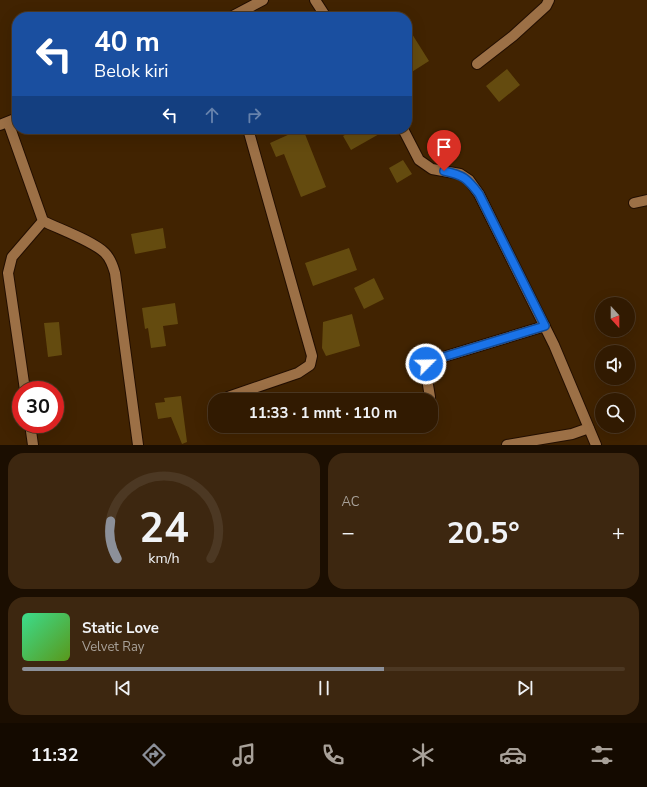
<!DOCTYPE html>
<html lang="id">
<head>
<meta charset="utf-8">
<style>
  body { margin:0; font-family:"Nunito Sans",sans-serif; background:#3d2710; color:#f1f3f6; height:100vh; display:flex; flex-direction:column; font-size:15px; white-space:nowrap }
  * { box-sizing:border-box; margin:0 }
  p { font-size:13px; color:#a8a199 }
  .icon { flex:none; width:22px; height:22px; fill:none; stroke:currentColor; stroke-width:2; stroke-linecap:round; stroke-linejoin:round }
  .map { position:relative; height:445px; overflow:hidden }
  .drawer { display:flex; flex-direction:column; gap:8px; padding:8px; background:#1b0e01; flex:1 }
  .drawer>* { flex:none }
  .top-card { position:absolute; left:12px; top:12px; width:400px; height:122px; border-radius:16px; box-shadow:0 4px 16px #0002,0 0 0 1px #4c3823; background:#1a4fa0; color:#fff; overflow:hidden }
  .needle { width:26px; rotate:159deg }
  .buttons { position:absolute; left:595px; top:297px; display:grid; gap:8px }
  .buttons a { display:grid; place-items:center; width:40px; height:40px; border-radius:50%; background:#311a01; box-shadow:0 4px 16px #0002,0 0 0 1px #4c3823; font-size:20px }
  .speed { position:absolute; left:12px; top:381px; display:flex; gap:8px; font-size:20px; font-weight:700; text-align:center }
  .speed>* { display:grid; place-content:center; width:52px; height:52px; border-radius:50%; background:#311a01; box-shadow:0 4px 16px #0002,0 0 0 1px #4c3823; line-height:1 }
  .speed .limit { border:6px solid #d22; background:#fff; color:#111 }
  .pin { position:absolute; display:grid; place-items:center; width:34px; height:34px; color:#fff; margin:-41px -17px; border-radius:50% 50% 50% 0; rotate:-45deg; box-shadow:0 0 4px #0007 }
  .pin .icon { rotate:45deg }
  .me { position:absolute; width:44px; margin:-22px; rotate:67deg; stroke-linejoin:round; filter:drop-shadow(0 0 3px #0008) }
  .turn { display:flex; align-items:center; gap:14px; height:84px; padding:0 16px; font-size:18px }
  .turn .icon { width:52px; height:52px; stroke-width:2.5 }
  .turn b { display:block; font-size:28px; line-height:34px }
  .lanes { display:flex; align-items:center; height:38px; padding:0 16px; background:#0003; justify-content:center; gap:20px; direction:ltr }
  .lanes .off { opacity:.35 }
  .big { font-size:30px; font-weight:700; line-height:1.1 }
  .drawer .widget { flex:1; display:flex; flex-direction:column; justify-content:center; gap:6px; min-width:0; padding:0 14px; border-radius:16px; background:#3d2710 }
  .drawer .dial { align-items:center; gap:0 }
  .dial svg { height:104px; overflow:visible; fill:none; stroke:#4c3823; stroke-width:7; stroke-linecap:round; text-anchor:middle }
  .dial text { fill:#f1f3f6; stroke:none }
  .song { display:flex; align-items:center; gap:12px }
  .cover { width:48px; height:48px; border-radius:6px; background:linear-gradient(135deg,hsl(150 70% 55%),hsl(90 70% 35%)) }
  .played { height:4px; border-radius:2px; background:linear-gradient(90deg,#8c9099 60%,#4c3823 60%) }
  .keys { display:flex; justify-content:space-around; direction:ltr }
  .heat { display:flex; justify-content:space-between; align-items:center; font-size:22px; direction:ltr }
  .drawer .tiles { flex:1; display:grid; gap:8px; grid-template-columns:1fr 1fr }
  .widget:last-child { grid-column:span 2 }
  .trip { position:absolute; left:208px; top:393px; width:230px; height:40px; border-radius:16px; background:#311a01; box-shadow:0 4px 16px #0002,0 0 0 1px #4c3823; font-weight:700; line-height:40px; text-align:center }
  .tabs { display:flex; height:64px; justify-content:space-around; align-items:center; background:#140a00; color:#a8a199 }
  .tabs .icon { width:28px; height:28px }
  .tabs .current { color:#8c9099 }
  .tabs b { font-size:18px; color:#f1f3f6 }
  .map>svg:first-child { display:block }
  .building { fill:#644b0f }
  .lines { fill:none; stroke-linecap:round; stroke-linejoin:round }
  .minor-casing { stroke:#220e00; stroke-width:12 }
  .minor { stroke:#9c7046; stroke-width:10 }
  .route-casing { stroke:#114b97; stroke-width:10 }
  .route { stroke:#1a73e8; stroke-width:7 }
</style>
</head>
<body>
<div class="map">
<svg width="647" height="445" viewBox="0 0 647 445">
  <rect width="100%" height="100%" fill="#412301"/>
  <path class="building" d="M407 26 429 61 407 75Z
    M507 69 520 85 499 102 486 86Z
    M301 129H303L326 187 301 197 284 154 276 157 270 143Z
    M356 129H388L351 150 343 136Z
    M403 160 412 174 397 183 389 168Z
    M163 228 166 248 135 254 131 234Z
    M349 248 357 270 313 286 305 263Z
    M374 278 384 299 364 309 354 288Z
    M175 303 178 324 163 326 166 346 151 348 148 328 145 329 142 308Z
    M352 314 360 346 326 356 322 348 323 322Z
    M59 322 62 355 48 357 44 323Z
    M181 396 187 442 182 444 171 417 158 419 155 403 165 402 164 398Z
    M231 426H250L233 431Z"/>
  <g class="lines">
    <g class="minor-casing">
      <path id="minor" d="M315 0 326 17
        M231 17 263 0
        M477 64 513 36 546 6 549 0
        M8 122 43 221C59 229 93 241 105 253 110 258 113 266 115 273L138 445
        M0 125 17 118
        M403 129 419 160 432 169 460 174 469 180 479 194 554 345 596 445
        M634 203 647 200
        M25 390 8 273 12 257 43 221
        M228 397 298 373 310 365 312 356 248 129
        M430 397 425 367 430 361 545 326
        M30 424 33 445
        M507 445 572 434 589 428"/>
    </g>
    <use href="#minor" class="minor"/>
  </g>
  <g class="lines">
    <g class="route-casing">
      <path id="route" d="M426 364 430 361 545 326 479 194C467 178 463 175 444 171"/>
    </g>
    <use href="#route" class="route"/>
  </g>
</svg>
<div class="buttons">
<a><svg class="needle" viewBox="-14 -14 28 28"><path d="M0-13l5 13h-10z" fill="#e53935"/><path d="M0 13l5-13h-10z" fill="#a8a199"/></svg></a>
<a><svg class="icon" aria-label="sound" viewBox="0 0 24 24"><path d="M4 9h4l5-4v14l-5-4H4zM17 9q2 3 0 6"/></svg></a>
<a><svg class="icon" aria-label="search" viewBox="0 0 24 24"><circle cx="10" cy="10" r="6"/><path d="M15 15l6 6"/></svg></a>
</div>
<div class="speed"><div class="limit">30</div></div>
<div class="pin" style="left:444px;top:171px;background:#d93025"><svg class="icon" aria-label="arrive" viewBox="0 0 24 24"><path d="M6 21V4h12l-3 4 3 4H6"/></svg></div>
<svg class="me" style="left:426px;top:364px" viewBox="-20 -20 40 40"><circle r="17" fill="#1a73e8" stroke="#fff" stroke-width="3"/><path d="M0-11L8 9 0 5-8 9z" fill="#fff"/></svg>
<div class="trip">11:33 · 1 mnt · 110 m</div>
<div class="top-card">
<div class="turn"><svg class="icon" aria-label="left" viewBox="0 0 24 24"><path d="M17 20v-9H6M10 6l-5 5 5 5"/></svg><div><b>40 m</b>Belok kiri</div></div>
<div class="lanes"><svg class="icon" aria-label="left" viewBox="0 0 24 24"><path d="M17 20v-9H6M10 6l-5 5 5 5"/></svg><svg class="icon off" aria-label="ahead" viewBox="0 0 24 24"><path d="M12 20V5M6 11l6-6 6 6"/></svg><svg class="icon off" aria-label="right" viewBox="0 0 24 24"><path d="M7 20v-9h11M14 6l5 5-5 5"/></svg></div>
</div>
</div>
<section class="drawer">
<div class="tiles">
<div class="widget dial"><svg viewBox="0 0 100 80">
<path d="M14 69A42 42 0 1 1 86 69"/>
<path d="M14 69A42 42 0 0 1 9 40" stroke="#8c9099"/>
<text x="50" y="56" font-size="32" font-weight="700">24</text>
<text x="50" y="72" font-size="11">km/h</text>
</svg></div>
<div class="widget"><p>AC</p>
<div class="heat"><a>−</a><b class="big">20.5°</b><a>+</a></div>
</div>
<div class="widget">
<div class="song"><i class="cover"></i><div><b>Static Love</b><p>Velvet Ray</p></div></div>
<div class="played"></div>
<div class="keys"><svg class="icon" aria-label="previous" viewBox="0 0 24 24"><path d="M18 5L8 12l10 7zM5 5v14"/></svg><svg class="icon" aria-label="pause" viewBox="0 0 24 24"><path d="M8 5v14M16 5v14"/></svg><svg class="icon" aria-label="next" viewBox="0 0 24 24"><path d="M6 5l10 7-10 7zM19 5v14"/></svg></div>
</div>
</div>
</section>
<nav class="tabs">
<b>11:32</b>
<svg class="icon current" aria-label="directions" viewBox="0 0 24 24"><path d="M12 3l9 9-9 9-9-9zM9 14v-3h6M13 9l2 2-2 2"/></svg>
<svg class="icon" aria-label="music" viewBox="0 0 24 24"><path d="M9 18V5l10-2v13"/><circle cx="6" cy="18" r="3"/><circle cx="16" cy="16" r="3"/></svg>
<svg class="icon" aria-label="phone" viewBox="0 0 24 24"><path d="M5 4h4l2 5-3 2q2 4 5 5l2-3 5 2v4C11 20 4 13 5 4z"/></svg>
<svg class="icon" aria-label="climate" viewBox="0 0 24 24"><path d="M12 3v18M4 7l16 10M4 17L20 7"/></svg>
<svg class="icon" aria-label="car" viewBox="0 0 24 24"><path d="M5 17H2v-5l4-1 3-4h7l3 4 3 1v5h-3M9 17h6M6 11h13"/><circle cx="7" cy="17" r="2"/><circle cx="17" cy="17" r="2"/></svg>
<svg class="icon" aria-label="filters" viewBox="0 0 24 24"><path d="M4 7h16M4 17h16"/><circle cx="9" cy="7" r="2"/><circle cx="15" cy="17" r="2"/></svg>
</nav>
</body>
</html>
